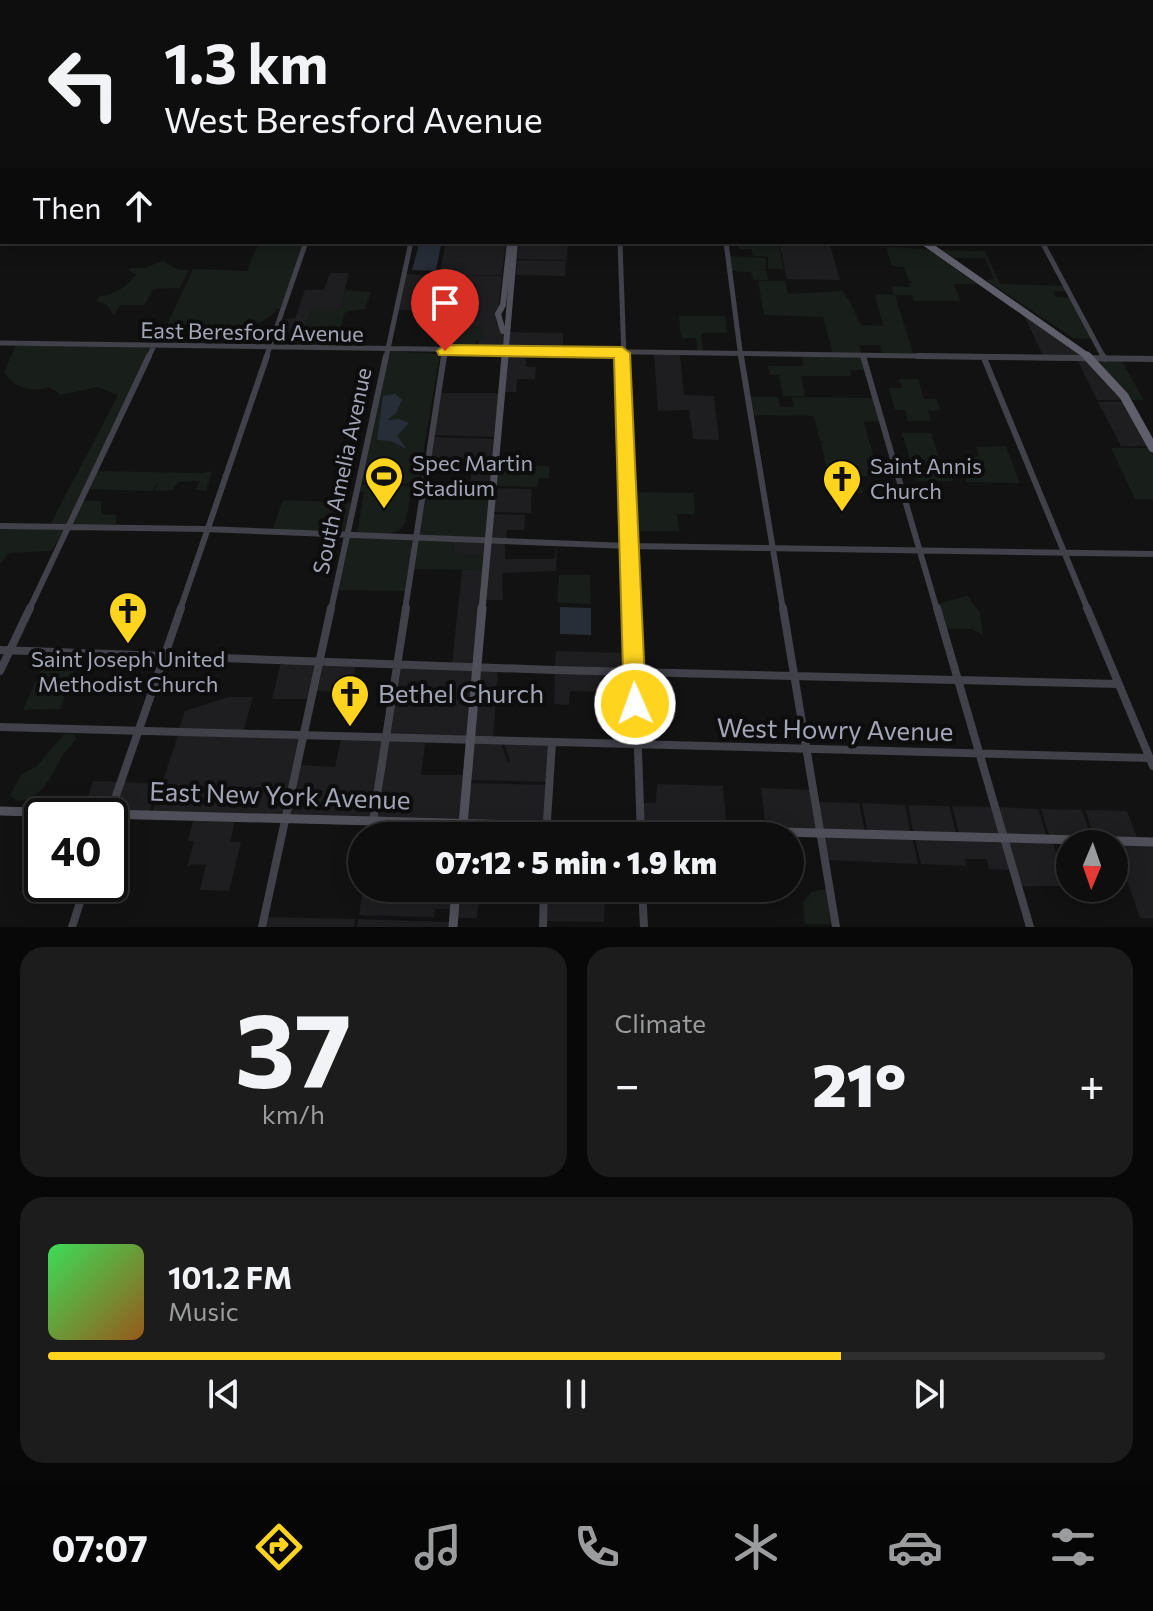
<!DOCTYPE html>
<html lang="en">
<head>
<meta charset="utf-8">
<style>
  body { margin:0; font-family:Commissioner,sans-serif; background:#1c1c1c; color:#f1f3f6; height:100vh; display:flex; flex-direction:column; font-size:30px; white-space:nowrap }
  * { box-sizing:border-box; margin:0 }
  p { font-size:26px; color:#9b9c9e }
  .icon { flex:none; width:44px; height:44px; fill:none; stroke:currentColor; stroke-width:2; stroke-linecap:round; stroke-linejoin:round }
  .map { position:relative; height:927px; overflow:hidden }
  .details { display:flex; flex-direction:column; gap:20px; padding:20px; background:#080808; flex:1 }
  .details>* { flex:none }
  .banner { position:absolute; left:0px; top:0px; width:1154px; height:244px; box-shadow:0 4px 20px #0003,0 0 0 2px #2e2e2e; background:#0e0e0e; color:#f1f3f6; overflow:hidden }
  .needle { width:52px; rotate:182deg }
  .fabs { position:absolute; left:1056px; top:830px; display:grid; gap:16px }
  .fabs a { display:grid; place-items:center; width:72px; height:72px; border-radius:50%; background:#0e0e0e; box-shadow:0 4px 20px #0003,0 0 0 2px #2e2e2e; font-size:40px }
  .speed { position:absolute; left:24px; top:798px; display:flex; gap:16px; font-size:40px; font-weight:700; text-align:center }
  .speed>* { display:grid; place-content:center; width:104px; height:104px; border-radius:50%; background:#0e0e0e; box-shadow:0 4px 20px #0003,0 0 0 2px #2e2e2e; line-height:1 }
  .speed .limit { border:4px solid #111; border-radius:12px; background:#fff; color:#111 }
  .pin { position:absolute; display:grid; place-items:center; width:68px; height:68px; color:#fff; margin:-82px -34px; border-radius:50% 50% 50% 0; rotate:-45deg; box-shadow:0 0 8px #0007 }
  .pin .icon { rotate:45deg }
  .me { position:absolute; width:88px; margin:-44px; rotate:358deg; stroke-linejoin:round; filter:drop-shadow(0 0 6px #0008) }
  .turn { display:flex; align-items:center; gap:28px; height:168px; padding:0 32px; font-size:36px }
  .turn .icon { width:104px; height:104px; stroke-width:2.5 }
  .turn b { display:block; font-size:56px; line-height:68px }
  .then { display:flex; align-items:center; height:76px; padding:0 32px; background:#0003; gap:16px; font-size:30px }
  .big { font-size:60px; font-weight:800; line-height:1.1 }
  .details .widget { flex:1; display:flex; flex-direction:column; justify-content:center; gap:12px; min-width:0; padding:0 28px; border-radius:24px; background:#1c1c1c }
  .details .dial { align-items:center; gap:0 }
  .dial b { font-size:104px; line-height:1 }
  .song { display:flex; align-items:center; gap:24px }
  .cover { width:96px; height:96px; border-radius:12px; background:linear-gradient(135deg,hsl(130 70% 55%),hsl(30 70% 35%)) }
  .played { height:8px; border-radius:4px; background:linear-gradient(90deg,#fed41f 75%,#2e2e2e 75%) }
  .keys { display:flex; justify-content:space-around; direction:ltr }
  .heat { display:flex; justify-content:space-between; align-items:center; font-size:44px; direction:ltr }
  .details .tiles { flex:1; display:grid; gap:20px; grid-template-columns:1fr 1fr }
  .widget:last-child { grid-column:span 2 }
  .trip { position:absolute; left:348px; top:822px; width:456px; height:80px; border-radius:40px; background:#0e0e0e; box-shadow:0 4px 20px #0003,0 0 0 2px #2e2e2e; font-weight:800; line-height:80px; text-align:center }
  .dock { display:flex; height:128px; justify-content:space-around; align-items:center; background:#060606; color:#9b9c9e }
  .dock .icon { width:56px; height:56px }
  .dock .on { color:#fed41f }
  .dock b { font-size:36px; color:#f1f3f6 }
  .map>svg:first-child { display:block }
  .built { fill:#1e1e20; fill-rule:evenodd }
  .green { fill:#181e1a }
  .water { fill:#272e38 }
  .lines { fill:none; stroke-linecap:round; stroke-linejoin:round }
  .secondary-far2 { stroke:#404149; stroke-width:5 }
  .secondary-far1 { stroke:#404149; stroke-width:6 }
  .secondary { stroke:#404149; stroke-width:8 }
  .primary-far2 { stroke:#4e4f58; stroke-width:6 }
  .primary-far1 { stroke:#4e4f58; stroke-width:7 }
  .primary { stroke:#4e4f58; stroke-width:9 }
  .highway-far1 { stroke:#5e5f6a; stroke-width:7 }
  .highway { stroke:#5e5f6a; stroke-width:9 }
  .route { fill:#fed41f; stroke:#a58a14; stroke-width:2 }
  .labels { text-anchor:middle; stroke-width:8; stroke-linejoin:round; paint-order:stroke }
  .street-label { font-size:22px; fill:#a2a5b5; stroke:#0d0d0e }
  .poi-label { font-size:22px; fill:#a2a5b5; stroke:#0d0d0e; text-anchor:start }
  .near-poi-label { font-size:26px; fill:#a2a5b5; stroke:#0d0d0e; text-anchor:start }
  .near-street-label { font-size:26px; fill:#a2a5b5; stroke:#0d0d0e }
</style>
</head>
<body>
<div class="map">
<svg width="1153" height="927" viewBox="0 0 1153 927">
  <rect width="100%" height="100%" fill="#121213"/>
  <path class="built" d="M446 242H506L502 275H462L502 276 497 323 500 324 504 336 503 351H475L484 327 449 328 451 311 396 310 405 274 425 275 422 292H455L453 304 472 303 476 284 458 283V272L440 271Z
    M779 242H829L840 280 787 279Z
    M519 243 568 244 567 260 517 259Z
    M517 260 566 261 565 276 516 275Z
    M330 273H349L340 309H312L302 335H276L281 320 295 318 305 290H324Z
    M1021 309 1090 358H1044Z
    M510 332 563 333V352L505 351Z
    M505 353H526V367H536L535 379H517L516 392H502Z
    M654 355H680L684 395 714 396 719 440 693 439 689 410 658 411Z
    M1077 359 1092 360 1126 400H1097Z
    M440 393H499L495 437 433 435Z
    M1098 402H1127L1151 446H1121Z
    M433 437 495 439 491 486 470 485 472 468 428 466Z
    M493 488 532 489 531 513 491 512Z
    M491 514 525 515 524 530H507L506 541 489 540Z
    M454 541 486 542 475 666 452 664 462 570H481L453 554Z
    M489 542 505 543V559H554L557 545 556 571 502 573 503 600H484Z
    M556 651 631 653 632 671 555 668Z
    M281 662 318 663 310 699H272Z
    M320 663 356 664 351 692 316 691Z
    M399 666 475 668 469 739 388 737Z
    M478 669H498L493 740 472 739Z
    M555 671 632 673 633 692 570 691 569 705 554 704Z
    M228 697H253L243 732 179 729 185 711Z
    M179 732 302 738 284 817 152 813Z
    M341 739 384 740 372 819 287 817 301 765 335 767Z
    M387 740 469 742 462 822 375 819ZM425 743 466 744 464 775H421Z
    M471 742 501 743 508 763 510 761 504 743 550 745 549 782 468 780Z
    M93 781 119 782 109 812 83 811Z
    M122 782 159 784 149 813 112 812Z
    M468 783 549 785 548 824 465 822Z
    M657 784 723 786 727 830 642 827 641 803H656Z
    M761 788 813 790 820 832 766 831Z
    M818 802 859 803 865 833 823 832Z
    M862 803 905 805 911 834 868 833Z
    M908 805 949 806 957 836 914 835Z
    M952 806 993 807 1002 837 960 836Z
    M996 807 1038 809 1047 838 1005 837Z
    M1041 809 1082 810 1092 839 1050 838Z
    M1085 810 1127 811 1138 840 1095 839Z
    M110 815 283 823 235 821 230 842H241L229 891 200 890 206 865 192 864 187 867 194 841H188L193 821 125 820 113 853H110Z
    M374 823 461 826 460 836H372Z
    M823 836 912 838 918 864 827 860Z
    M915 838 1003 840 1012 870 989 869 987 859H965L966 866 921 864Z
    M1006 840 1053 842 1066 886H1020Z
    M1114 844H1153V918H1140L1122 866 1114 865Z
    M363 888H455L451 909H435L434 917 359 915Z
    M458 888H480L477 918H455Z
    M546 888H605L604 922 545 921Z
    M266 917H271L355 919 354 927H264Z
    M358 919 452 922 451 927H357Z"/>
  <path class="green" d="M259 242H306L282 309H277C265 327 241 326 222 326L213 345 158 344 193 269 247 271Z
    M737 242H778L784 269H768V257L753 256 751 249H739Z
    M886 247 927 249 977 284H954L961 301H914L912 295H895L914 356H883L880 345H859L862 356 833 355 823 317 764 315 758 281H785L788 294 842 291C852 301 854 314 862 325L883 326 875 294 894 295 891 286 910 287 909 283 914 282 909 281 904 267 892 266Z
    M941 250 985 251 1000 284 1065 286 1068 291H1053L1056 297 1071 298 1094 339 1073 338 986 280 994 279 985 258H955Z
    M729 256 766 258V269H753L766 270 768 280H753L751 272 731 271Z
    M163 261 179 270H189L180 288 153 289 145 305H120L114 316 108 306 96 301 100 296C114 295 130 285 136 274L128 270 130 268H144Z
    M345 290 371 292 365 309 345 312 335 348H298L312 309H340Z
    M679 316H725L727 333H701L703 353H698L696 338H681Z
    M484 327 483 340 476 341 475 351 438 348 448 342 449 328Z
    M16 345 153 347 68 526 50 525 118 395 98 387 61 395 49 387C33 393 14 388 4 372Z
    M391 351 440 354 418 484 361 482 388 353Z
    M802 357H862L866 370H850L851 376H801L805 396H783L779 375H770L768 366H803Z
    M1098 360H1121L1144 400H1131Z
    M899 379H918L924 399H937L940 410 928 411 931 421H908L905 410H895L889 388H902Z
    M749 397H778L780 407H794L792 397 874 398 880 421 864 422 879 476H859L863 493 832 492 821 443 824 442 820 441 814 416 752 415Z
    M902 433H931L943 469H949L953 481H917Z
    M1006 446 1020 483 967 482 963 470 977 469 973 457 979 456 976 447Z
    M1111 448H1149L1153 455V499H1135Z
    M509 465 549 466V478H539L537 487 496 486 498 467 507 468Z
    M96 471 204 473 212 471 206 491 195 490 200 481 178 482 173 490 155 491 158 482 152 491 87 489Z
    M361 484 412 486C403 535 409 536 357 534L364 492H359Z
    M426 486 490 489 485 539 419 537Z
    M629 492 694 493 695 514H677L679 531H630Z
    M283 500 353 503 347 534 272 531Z
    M82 501H101L102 514 116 515V524L70 526Z
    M0 527 67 528 51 551 9 553 0 564Z
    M349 536 411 539 413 563 405 591 336 590Z
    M417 539 454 541 453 553 484 555 482 570 414 569Z
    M559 575H590L591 604 557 603Z
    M967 596 980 612 983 635 972 629H944L937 604Z
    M41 669 75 670 60 709 23 710Z
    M64 734H74L76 739C71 746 64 752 60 760 50 779 42 800 17 801L10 796 21 775 37 766Z
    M826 889 831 924H805L803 902 811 892Z"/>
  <path class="water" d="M419 244 441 245 436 271 412 270Z
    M395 394 402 400 396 413 387 420 399 419 409 423 397 436 407 449 390 441 377 440 383 396Z
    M560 607 591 608V635L560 634Z"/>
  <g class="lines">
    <path class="secondary-far2" d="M620 242 624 358
      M726 242 741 358
      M1042 242 1104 358
      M0 343 1062 358
      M148 358 154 346
      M266 358 306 242
      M386 358 411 242
      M444 358 445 351"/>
    <path class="secondary-far1" d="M624 356 633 610
      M741 356 783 610
      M863 356 937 610
      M918 356 1153 359
      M1103 356 1105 359
      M984 358 1088 610
      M0 526 204 529 628 546 1153 554
      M29 610 149 356
      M180 610 267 356
      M331 610 386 356
      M405 610 444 356"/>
    <path class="secondary" d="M633 608 641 836
      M783 608 836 927
      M937 608 1030 927
      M1087 608 1153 766
      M0 650 554 670 1118 684
      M0 671 30 608
      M0 727 1150 758
      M109 816 181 608
      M373 821 406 608
      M546 836 552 743
      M642 888 644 927
      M72 927 86 884
      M262 927 331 608
      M543 927 544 888"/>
    <path class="primary-far2" d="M503 331 498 314 503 305 510 242
      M505 358 515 242"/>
    <path class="primary-far1" d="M482 610 505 356"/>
    <path class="primary" d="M0 811 1153 842
      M462 836 482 608
      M453 927 456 888"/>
    <path class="highway-far1" d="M924 242 1090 358"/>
    <path class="highway" d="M1087 356 1124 396 1153 448"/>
  </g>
  <path class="route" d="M445 345 622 347 630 353 646 704 643 712 635 715 627 712 624 704 614 358 439 355 437 351Z"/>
  <defs>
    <g id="stadium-pin" transform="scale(2)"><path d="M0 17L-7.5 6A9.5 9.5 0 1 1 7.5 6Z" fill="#fed41f" stroke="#0d0d0e"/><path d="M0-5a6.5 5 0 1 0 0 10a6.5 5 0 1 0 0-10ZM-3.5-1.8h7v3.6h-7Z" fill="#111"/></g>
    <g id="church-pin" transform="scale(2)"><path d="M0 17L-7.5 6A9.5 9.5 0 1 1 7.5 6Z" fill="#fed41f" stroke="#0d0d0e"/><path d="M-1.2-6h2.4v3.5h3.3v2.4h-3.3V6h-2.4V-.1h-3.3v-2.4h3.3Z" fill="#111"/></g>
  </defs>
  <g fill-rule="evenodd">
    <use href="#stadium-pin" x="384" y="476"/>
    <use href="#church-pin" x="842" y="479"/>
    <use href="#church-pin" x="128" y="611"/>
    <use href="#church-pin" x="350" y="694"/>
  </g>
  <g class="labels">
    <g class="street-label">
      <text transform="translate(252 332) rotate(1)" y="8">East Beresford Avenue</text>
      <text transform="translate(342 471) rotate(-78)" y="8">South Amelia Avenue</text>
    </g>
    <g class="poi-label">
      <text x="412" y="471">Spec Martin<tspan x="412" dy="25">Stadium</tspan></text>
      <text x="870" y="474">Saint Annis<tspan x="870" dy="25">Church</tspan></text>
      <text x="128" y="667" text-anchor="middle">Saint Joseph United<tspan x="128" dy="25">Methodist Church</tspan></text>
    </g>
    <g class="near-poi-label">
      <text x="378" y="703">Bethel Church</text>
    </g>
    <g class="near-street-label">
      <text transform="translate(835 730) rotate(1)" y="9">West Howry Avenue</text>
      <text transform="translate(280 796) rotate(2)" y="9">East New York Avenue</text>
    </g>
  </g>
</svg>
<div class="fabs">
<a><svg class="needle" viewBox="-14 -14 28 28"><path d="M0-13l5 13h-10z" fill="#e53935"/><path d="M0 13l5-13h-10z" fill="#9b9c9e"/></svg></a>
</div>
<div class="speed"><div class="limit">40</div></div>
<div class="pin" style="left:445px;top:351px;background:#d93025"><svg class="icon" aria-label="arrive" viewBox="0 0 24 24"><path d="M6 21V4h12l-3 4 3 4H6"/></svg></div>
<svg class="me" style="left:635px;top:704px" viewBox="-20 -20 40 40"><circle r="17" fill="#fed41f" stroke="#fff" stroke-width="3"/><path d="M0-11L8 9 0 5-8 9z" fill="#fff"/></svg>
<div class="trip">07:12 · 5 min · 1.9 km</div>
<div class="banner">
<div class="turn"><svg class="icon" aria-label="left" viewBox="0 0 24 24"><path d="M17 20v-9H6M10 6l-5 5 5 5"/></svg><div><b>1.3 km</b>West Beresford Avenue</div></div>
<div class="then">Then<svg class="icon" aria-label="ahead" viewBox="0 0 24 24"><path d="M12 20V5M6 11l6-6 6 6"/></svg></div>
</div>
</div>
<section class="details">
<div class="tiles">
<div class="widget dial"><b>37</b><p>km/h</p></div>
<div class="widget"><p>Climate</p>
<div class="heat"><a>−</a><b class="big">21°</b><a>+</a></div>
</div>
<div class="widget">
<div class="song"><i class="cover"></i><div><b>101.2 FM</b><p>Music</p></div></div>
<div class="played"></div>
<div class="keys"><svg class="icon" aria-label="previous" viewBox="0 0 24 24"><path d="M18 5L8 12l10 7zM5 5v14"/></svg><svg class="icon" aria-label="pause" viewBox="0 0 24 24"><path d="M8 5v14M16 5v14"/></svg><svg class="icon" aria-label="next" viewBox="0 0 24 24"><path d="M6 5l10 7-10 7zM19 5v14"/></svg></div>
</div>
</div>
</section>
<nav class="dock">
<b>07:07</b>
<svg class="icon on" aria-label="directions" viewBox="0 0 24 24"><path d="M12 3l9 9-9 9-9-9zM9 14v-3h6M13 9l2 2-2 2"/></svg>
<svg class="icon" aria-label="music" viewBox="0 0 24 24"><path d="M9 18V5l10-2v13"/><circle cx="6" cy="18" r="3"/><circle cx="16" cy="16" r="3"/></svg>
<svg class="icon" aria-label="phone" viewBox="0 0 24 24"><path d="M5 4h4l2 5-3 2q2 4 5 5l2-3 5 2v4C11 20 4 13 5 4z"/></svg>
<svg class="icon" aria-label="climate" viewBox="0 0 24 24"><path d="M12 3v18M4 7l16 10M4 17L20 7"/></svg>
<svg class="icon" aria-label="car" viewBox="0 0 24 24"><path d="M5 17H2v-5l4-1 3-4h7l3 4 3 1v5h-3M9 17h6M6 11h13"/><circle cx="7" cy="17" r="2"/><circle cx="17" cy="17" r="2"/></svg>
<svg class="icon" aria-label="filters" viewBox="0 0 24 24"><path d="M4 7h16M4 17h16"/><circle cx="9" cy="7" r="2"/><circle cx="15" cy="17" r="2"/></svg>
</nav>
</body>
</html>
